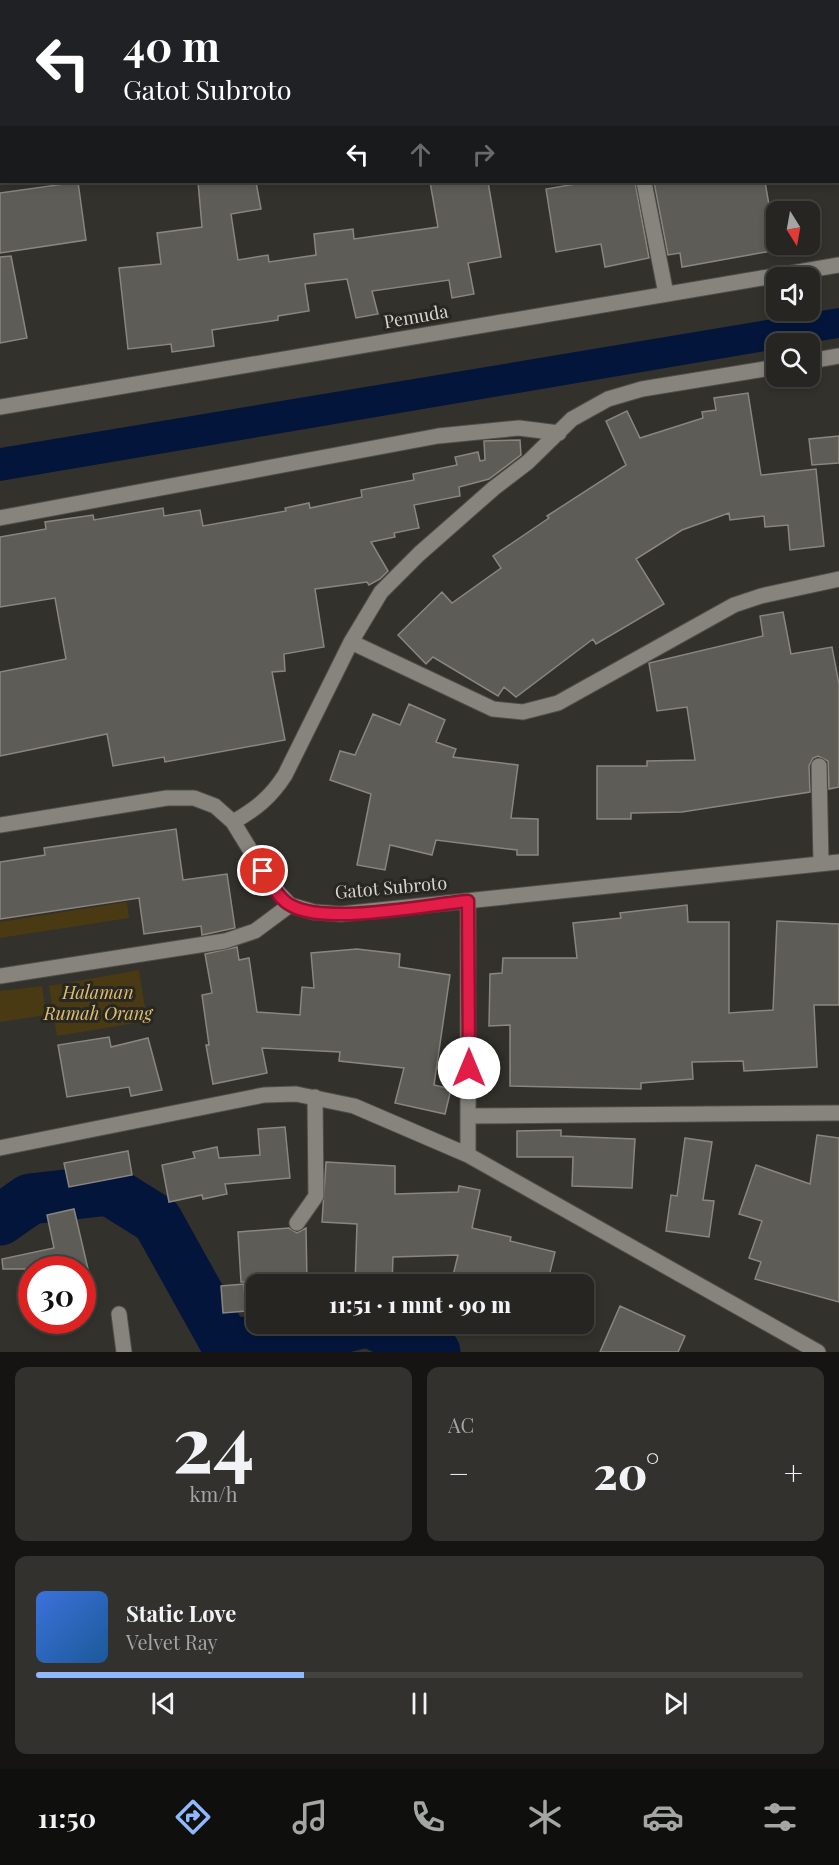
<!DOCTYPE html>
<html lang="id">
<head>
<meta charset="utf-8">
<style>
  body { margin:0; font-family:"Playfair Display",serif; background:#32312e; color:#f1f3f6; height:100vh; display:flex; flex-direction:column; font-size:22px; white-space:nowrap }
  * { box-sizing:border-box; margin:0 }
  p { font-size:20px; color:#a4a5a5 }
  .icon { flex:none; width:33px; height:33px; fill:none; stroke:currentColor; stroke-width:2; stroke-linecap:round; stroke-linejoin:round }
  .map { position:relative; height:1352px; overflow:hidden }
  .drawer { display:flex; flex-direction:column; gap:15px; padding:15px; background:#151412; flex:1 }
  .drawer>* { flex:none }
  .guide { position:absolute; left:0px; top:0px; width:840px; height:183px; box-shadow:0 3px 9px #0003,0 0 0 2px #42423f; background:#202124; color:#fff; overflow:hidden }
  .needle { width:39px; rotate:169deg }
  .buttons { position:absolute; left:766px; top:201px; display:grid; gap:12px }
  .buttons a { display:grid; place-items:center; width:54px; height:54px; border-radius:12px; background:#262521; box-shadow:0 3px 9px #0003,0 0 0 2px #42423f; font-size:30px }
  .speed { position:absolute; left:18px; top:1256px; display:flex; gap:12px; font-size:30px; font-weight:700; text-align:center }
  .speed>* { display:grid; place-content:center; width:78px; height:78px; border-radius:50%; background:#262521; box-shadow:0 3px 9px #0003,0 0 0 2px #42423f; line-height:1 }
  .speed .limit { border:9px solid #d22; background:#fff; color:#111 }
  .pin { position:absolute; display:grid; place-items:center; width:51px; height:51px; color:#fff; margin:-26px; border:3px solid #fff; border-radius:50%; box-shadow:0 2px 6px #0007 }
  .me { position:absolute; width:66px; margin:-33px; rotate:0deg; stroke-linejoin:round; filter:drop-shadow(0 0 4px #0008) }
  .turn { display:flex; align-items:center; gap:21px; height:126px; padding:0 24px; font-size:27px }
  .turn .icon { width:78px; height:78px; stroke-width:2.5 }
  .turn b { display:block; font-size:42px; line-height:51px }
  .lanes { display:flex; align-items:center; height:57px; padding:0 24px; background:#0003; justify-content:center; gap:30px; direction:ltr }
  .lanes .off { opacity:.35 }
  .big { font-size:45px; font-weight:800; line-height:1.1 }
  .drawer .card { flex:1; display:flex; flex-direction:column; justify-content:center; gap:9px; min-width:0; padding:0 21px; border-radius:12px; background:#32312e }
  .drawer .dial { align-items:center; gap:0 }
  .dial b { font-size:78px; line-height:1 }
  .song { display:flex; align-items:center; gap:18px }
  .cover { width:72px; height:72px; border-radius:9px; background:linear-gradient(135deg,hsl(220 70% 55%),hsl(210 70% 35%)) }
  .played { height:6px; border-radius:3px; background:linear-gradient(90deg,#90b8fd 35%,#42423f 35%) }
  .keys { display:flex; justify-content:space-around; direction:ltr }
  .heat { display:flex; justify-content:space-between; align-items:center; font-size:33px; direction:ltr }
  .drawer .tiles { flex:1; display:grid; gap:15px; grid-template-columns:1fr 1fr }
  .card:last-child { grid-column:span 2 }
  .trip { position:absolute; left:246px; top:1274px; width:348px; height:60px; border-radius:12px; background:#262521; box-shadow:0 3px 9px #0003,0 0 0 2px #42423f; font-weight:800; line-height:60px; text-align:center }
  .tab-bar { display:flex; height:96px; justify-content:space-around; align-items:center; background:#0f0f0d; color:#a4a5a5 }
  .tab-bar .icon { width:42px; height:42px }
  .tab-bar .current { color:#90b8fd }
  .tab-bar b { font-size:27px; color:#f1f3f6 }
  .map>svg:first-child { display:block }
  .green { fill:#493a13 }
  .water { fill:#03153a }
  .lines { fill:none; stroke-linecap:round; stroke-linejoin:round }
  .river { stroke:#03153a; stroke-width:51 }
  .building { fill:#5e5c56; stroke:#898680; stroke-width:1.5 }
  .minor-casing { stroke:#4f4e49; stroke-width:17 }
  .minor { stroke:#86847d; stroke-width:15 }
  .route-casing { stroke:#92132f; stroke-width:15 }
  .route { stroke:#e11d48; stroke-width:10 }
  .labels { text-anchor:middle; stroke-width:6; stroke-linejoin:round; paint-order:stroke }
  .street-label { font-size:18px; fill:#d6d5d1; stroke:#292722 }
  .park-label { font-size:18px; font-style:italic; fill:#debf6e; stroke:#292722 }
</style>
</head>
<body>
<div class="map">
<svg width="839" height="1352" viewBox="0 0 839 1352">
  <rect width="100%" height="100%" fill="#33312c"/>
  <path class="green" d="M127 902 129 918 0 938V922Z
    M139 970 147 1021 57 1036 49 986Z
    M42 986 46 1015 0 1022V991Z"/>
  <path class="water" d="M839 308V338L807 343 777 344V349L0 481V448Z"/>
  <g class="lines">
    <path class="river" d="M0 1220 30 1199 109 1190 157 1220 225 1342 284 1343 361 1323
      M371 1323 435 1352"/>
  </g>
  <path class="building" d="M78 182 86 240 0 253V193Z
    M198 182H256L261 209 231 214 238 260 268 255 269 262 316 255 314 234 353 229 354 239 438 227 430 182H488L501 257 468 263 474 294 452 298 449 280 372 291 378 314 356 318 347 279 305 284 309 311 278 316V320L212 330 214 346 172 352 171 344 128 349 119 268 161 264 157 233 202 227Z
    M587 182H635L649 258 605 267 601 244 556 252 546 189Z
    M654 182H765L777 250 682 267 680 253 668 255Z
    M11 256 27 338 0 343V257Z
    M748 393 761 475 816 469 824 546 790 550 788 525 765 527 764 516 730 520 729 513 682 530 636 559 664 604 596 644 593 639 516 697 504 687 498 696 433 657 426 664 398 635 442 592 452 603 501 568 493 556 549 518 547 516 626 465 606 421 627 411 640 438 703 418 702 412 716 410 714 398Z
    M839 436V463L812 465 809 439Z
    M520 440 521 455 489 479 459 487 460 496 414 505 419 528 394 533 395 537 371 542 388 571 380 579 369 585 367 582 315 589 324 647 284 654 285 671 272 672 285 740 165 762 164 757 113 766 107 734 0 756V672L66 659 55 598 0 607V537L46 529 45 522 93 515 94 520 163 508 164 516 200 510 203 526 286 511 285 508 309 503 310 508 362 497 361 490 414 480 413 474 457 465 455 457 478 452 480 461 485 460 484 441Z
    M783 612 791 654 832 647 839 684V787L829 789 828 761 818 756 813 758 809 766 810 792 682 812 631 813V819H597V766H647V761L695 760 687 707 657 711 649 663 763 636 760 616Z
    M409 704 445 720 436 742 456 749 453 757 518 765 511 818 538 819V855H517V850L436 840 432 855 390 845 385 870 357 865 371 794 330 780 340 751 355 755 373 714 400 725Z
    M176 829 183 880 227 874 235 928 202 935 201 926 144 934 139 898 0 919V862L45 855 44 848Z
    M687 905 688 922H729V1013L773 1010 777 921 839 924V1005H814L817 1067 744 1071 743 1061 692 1062 693 1079 641 1083V1089L510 1086V1025L489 1026 490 974 502 973 503 958H577L573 923 621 918 620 913Z
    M237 947 239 960 249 958 257 1012 300 1015 302 987 314 988 311 953 357 949 400 954 399 967 450 975 434 1085 451 1089 445 1114 395 1103 404 1068 339 1061 340 1052 262 1048 267 1073 213 1084 206 1045H209L202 995 212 993 205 954Z
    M109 1037 111 1047 148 1038 162 1090 131 1096 129 1087 67 1097 58 1045Z
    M285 1127 290 1178 225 1184 227 1194 203 1199 202 1195 169 1202 162 1165 195 1158 193 1152 217 1147 219 1158 260 1155 258 1129Z
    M561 1130V1136L635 1139 632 1188 572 1186 573 1157H517V1131Z
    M817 1135 839 1138V1302L755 1279 761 1262 749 1258 762 1221 739 1214 756 1165 810 1184Z
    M685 1138 712 1142 703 1200 714 1201 709 1237 666 1231 671 1195 677 1196Z
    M128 1151 132 1175 69 1187 64 1163Z
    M326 1162 395 1166V1194L458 1192 459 1186 480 1190 472 1228 511 1237 510 1241 555 1252 547 1284H451L458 1255 393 1257 392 1284H355L357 1224 322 1222Z
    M74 1209 88 1269H3L2 1259 54 1248 47 1215Z
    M289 1228 297 1233 306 1228 307 1280 241 1282 238 1232Z
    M244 1284 246 1311 223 1313 221 1286Z
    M620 1306 685 1336 678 1352H600Z
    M454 1323H478L476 1332 453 1327Z"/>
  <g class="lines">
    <g class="minor-casing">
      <path id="minor" d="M633 0 634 2
        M750 2 758 0
        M0 137H2
        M644 182 666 294
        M810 361 839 356
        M0 407 839 265
        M0 518 438 436 519 428 559 433
        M351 642 493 709 523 712 558 703 734 605 761 596 839 579
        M819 766 821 863
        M233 822C256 809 271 797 285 775L351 642 381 592 419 554 494 488 528 462 572 419 608 399 642 389 777 367
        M0 825 167 798H194L215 806 233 822 273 887 290 905 314 912 341 914 839 862
        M0 976 225 941 255 931 290 905
        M469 1116 839 1113
        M0 1148 264 1095 296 1094 354 1106 468 1155 818 1352
        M468 1155V901
        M297 1223 316 1196 315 1097
        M119 1314 124 1352"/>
    </g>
    <use href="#minor" class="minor"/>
  </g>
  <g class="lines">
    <g class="route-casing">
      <path id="route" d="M263 871C270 882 279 900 292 906 329 925 425 905 468 901L469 1068"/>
    </g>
    <use href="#route" class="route"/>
  </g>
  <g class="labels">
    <g class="street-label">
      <text transform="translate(416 317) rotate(-10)" y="6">Pemuda</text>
      <text transform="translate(391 888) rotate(-5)" y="6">Gatot Subroto</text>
    </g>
    <g class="park-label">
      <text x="98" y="999">Halaman<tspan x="98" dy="21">Rumah Orang</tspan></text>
    </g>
  </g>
</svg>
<div class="buttons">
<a><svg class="needle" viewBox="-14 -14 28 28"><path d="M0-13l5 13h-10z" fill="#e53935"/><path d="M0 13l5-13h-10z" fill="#a4a5a5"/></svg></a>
<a><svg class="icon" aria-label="sound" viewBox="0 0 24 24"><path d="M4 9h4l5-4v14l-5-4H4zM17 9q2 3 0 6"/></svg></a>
<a><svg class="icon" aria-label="search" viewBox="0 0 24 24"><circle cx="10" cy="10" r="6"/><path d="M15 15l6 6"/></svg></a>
</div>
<div class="speed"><div class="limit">30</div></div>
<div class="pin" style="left:263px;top:871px;background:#d93025"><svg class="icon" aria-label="arrive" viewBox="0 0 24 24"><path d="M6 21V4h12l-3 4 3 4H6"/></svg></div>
<svg class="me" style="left:469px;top:1068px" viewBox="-20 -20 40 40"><circle r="19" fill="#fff"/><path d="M0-13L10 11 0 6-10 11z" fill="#e11d48"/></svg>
<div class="trip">11:51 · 1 mnt · 90 m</div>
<div class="guide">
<div class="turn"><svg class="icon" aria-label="left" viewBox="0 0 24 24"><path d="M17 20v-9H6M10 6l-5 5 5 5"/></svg><div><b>40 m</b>Gatot Subroto</div></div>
<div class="lanes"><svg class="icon" aria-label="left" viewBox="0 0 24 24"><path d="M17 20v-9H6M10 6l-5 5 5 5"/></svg><svg class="icon off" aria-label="ahead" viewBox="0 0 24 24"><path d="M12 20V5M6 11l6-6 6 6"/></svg><svg class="icon off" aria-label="right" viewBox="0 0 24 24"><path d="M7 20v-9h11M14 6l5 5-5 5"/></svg></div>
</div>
</div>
<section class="drawer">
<div class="tiles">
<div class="card dial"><b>24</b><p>km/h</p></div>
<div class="card"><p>AC</p>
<div class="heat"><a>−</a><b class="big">20°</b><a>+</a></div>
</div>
<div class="card">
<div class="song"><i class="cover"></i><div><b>Static Love</b><p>Velvet Ray</p></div></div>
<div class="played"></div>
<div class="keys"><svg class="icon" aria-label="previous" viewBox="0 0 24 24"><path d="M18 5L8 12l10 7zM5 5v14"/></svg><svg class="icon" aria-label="pause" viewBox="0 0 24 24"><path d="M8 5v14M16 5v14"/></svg><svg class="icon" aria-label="next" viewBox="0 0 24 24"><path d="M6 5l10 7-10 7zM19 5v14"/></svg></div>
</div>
</div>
</section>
<nav class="tab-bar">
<b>11:50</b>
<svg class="icon current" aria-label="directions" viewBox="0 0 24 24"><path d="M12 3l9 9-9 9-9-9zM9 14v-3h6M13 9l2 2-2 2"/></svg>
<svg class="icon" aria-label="music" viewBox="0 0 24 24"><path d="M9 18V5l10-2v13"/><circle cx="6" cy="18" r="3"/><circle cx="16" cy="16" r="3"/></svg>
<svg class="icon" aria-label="phone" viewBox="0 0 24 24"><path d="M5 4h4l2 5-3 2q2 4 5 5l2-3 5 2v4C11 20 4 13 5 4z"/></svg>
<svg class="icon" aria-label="climate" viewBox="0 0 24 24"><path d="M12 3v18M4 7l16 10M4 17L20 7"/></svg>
<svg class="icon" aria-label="car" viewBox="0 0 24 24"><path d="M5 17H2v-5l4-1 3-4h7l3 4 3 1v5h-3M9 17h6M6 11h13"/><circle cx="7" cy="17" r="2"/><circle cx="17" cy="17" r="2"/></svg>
<svg class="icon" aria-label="filters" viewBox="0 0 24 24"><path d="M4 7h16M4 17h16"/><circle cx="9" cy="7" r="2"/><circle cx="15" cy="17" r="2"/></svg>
</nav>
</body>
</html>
